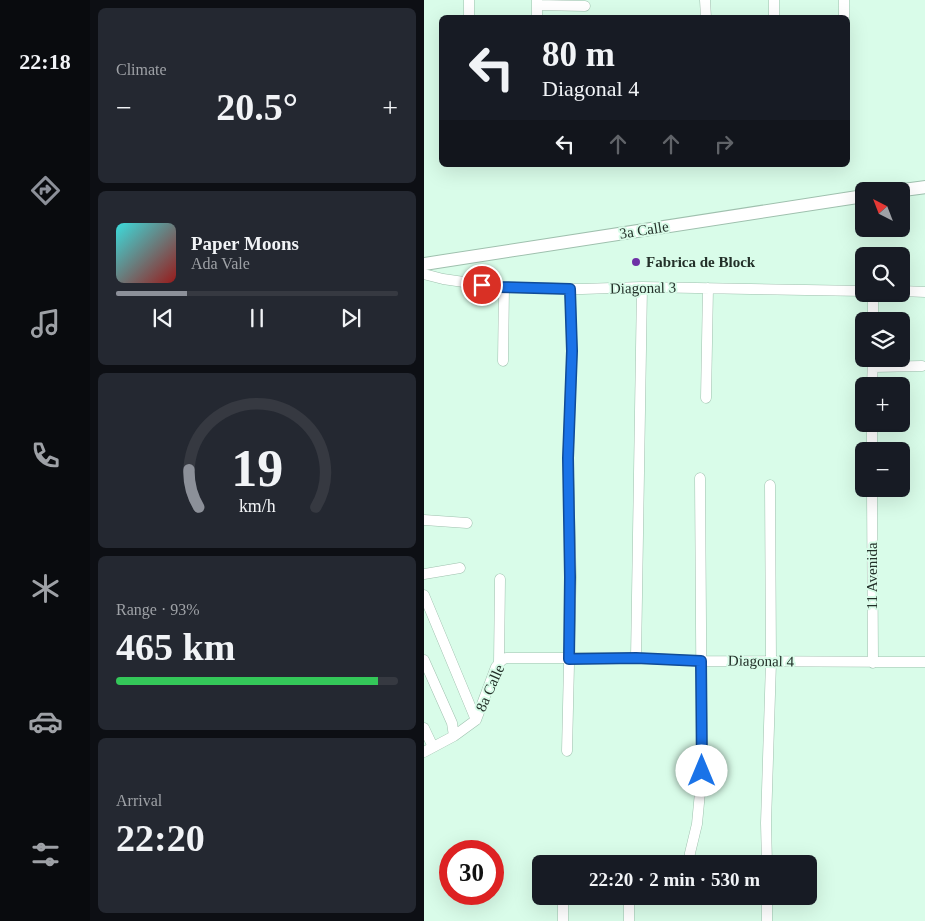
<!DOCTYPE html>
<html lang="en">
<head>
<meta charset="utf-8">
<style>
  body { margin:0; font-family:Georgia,serif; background:#242831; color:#f1f3f6; height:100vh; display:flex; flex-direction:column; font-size:19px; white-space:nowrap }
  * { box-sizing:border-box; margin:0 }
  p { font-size:16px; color:#9ea1a6 }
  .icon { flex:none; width:28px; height:28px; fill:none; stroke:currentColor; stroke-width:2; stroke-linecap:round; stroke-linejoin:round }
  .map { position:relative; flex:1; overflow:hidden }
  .panel { display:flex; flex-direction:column; gap:8px; padding:8px; background:#0d0f14; width:334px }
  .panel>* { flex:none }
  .hud { position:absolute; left:15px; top:15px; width:411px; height:152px; border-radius:8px; box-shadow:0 5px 20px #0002; background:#171b24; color:#f1f3f6; overflow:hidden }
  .needle { width:32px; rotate:318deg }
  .tools { position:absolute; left:431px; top:182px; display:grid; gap:10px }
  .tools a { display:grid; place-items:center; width:55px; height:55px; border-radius:8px; background:#171b24; box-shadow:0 5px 20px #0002; font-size:25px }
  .speed { position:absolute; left:15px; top:840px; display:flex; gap:10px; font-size:25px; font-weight:700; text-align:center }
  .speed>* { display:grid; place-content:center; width:65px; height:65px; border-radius:50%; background:#171b24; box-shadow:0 5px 20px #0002; line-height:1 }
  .speed .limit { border:8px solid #d22; background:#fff; color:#111 }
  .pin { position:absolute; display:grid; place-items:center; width:42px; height:42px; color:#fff; margin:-21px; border:2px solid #fff; border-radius:50%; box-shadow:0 1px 5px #0007 }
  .me { position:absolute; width:55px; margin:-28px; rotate:0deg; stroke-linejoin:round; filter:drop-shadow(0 0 4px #0008) }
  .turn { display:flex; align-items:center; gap:18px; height:105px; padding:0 20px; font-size:22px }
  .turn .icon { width:65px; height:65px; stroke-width:2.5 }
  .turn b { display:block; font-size:35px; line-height:42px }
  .lanes { display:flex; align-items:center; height:48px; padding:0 20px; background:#0003; justify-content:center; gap:25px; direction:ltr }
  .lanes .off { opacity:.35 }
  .big { font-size:38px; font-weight:700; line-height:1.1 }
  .panel .tile { flex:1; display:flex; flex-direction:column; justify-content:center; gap:8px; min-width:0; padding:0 18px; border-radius:8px; background:#242831 }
  .panel .dial { align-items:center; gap:0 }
  .dial svg { height:130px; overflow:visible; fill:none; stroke:#363941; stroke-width:7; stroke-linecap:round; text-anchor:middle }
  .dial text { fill:#f1f3f6; stroke:none }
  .song { display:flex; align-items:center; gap:15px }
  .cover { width:60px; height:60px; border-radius:8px; background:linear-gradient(135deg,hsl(180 70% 55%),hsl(0 70% 35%)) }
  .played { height:5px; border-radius:2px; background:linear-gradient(90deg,#8c9099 25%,#363941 25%) }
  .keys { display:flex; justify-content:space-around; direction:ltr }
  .heat { display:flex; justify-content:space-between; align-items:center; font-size:28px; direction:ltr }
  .charge { height:8px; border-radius:4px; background:linear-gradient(90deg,#34c759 93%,#363941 0) }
  .trip { position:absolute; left:108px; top:855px; width:285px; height:50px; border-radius:8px; background:#171b24; box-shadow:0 5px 20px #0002; font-weight:700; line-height:50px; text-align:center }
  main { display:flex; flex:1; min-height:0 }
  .tabs { display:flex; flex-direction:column; width:90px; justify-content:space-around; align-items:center; background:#090b0e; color:#9ea1a6 }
  .tabs .icon { width:35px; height:35px }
  .tabs .active { color:#8c9099 }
  .tabs b { font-size:22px; color:#f1f3f6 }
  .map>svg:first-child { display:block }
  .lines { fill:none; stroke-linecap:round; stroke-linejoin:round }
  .minor-casing { stroke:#9fc0ae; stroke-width:11 }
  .major-casing { stroke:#9fc0ae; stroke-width:14 }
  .minor { stroke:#fff; stroke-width:10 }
  .major { stroke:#fff; stroke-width:12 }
  .route-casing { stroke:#114b97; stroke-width:12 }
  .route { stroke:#1a73e8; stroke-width:9 }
  .poi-dot { fill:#6e31a6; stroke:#d9fce9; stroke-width:2 }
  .labels { text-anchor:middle; stroke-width:4; stroke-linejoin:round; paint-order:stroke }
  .street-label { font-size:15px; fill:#233029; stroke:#d9fce9 }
  .poi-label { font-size:15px; font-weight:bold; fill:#233029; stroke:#d9fce9; text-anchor:start }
</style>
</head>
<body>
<main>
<nav class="tabs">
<b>22:18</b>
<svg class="icon active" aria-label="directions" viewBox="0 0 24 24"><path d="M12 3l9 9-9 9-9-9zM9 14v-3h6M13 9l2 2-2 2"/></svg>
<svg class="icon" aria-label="music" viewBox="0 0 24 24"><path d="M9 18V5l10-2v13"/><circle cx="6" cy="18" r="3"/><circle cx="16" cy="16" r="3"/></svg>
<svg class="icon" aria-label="phone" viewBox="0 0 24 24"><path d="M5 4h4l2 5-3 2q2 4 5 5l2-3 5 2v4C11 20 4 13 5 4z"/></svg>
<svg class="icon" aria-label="climate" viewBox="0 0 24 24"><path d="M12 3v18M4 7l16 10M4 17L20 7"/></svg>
<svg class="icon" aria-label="car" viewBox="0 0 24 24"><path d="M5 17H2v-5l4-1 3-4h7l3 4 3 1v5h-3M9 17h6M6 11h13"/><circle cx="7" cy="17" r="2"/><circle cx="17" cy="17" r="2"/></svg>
<svg class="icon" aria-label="filters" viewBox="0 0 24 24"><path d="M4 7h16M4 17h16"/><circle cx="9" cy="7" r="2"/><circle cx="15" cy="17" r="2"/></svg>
</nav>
<section class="panel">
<div class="tile"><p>Climate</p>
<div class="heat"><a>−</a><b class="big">20.5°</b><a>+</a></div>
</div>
<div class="tile">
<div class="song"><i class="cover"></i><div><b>Paper Moons</b><p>Ada Vale</p></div></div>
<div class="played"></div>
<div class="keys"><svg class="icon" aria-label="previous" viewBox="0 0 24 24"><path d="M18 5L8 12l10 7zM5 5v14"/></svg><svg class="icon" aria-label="pause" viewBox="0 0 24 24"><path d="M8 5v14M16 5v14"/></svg><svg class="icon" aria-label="next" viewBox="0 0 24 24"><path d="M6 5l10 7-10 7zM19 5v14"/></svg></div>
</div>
<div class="tile dial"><svg viewBox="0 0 100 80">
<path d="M14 69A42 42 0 1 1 86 69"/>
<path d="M14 69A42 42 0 0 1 8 46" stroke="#8c9099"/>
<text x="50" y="56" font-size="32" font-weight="700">19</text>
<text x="50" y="72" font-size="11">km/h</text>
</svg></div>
<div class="tile"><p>Range · 93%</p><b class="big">465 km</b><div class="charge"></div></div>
<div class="tile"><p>Arrival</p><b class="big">22:20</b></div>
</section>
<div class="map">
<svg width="502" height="921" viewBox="0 0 502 921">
  <rect width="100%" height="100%" fill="#d9fce9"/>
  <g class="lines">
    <g class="minor-casing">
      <path id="minor" d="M45 0V18
        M281 0 282 18
        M113 5 161 6
        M113 18V0
        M350 18V0
        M420 18V0
        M0 274 19 279 74 287 158 289 218 287 440 291
        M478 291 502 292
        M449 321V294
        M79 361 80 287
        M449 367 498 366
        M448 386 449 359
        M282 398 284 288
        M448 451V424
        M448 489 449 663
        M0 520 43 523
        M0 574 36 568
        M0 595 52 720
        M212 658 218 287
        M0 660 28 723 30 736
        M75 663 76 579
        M52 720 72 667 78 660 82 658H212L277 661 502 662
        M0 728 9 747
        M143 751 147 577 144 458 148 351 146 289
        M0 752 30 736 52 720
        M140 864V862
        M265 864 266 853 273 824 278 771 276 478
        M343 864 342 823 347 662 346 485
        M343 896V921
        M139 921V896
        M205 921V902"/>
    </g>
    <g class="major-casing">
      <path id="major" d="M472 191 502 187
        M0 264 440 196"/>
    </g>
    <use href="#minor" class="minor"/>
    <use href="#major" class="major"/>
  </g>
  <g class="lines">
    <g class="route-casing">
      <path id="route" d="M58 285 74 287 146 289 148 351 144 458 146 577 145 659 212 658 277 661 278 771"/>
    </g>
    <use href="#route" class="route"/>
  </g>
  <circle class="poi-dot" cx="212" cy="262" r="5"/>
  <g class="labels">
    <g class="street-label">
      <text transform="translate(220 230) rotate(-9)" y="5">3a Calle</text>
      <text transform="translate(219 288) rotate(-1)" y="5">Diagonal 3</text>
      <text transform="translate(448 576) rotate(-90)" y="5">11 Avenida</text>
      <text transform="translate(337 661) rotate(1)" y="5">Diagonal 4</text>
      <text transform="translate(66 688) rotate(-66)" y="5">8a Calle</text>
    </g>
    <g class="poi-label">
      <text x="222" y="267">Fabrica de Block</text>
    </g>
  </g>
</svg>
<div class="tools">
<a><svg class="needle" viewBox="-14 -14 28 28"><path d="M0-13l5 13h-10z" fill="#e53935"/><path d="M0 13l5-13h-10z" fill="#9ea1a6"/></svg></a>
<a><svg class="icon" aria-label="search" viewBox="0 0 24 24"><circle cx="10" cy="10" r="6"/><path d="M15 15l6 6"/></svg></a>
<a><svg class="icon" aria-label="layers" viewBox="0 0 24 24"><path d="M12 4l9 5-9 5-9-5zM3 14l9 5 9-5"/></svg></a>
<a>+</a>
<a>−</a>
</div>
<div class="speed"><div class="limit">30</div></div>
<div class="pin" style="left:58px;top:285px;background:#d93025"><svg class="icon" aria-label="arrive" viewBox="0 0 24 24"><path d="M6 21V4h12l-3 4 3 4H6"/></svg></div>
<svg class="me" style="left:278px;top:771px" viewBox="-20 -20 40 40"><circle r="19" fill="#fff"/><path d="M0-13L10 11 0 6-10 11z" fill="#1a73e8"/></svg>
<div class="trip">22:20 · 2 min · 530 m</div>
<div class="hud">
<div class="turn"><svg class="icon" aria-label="left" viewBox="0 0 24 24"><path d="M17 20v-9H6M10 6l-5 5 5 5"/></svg><div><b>80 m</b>Diagonal 4</div></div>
<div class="lanes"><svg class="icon" aria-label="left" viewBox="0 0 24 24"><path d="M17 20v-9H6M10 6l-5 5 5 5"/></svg><svg class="icon off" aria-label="ahead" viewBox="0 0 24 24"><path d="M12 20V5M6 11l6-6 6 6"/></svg><svg class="icon off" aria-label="ahead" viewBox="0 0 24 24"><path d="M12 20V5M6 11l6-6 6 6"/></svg><svg class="icon off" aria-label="right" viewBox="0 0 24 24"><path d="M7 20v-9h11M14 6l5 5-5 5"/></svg></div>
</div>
</div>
</main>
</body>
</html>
